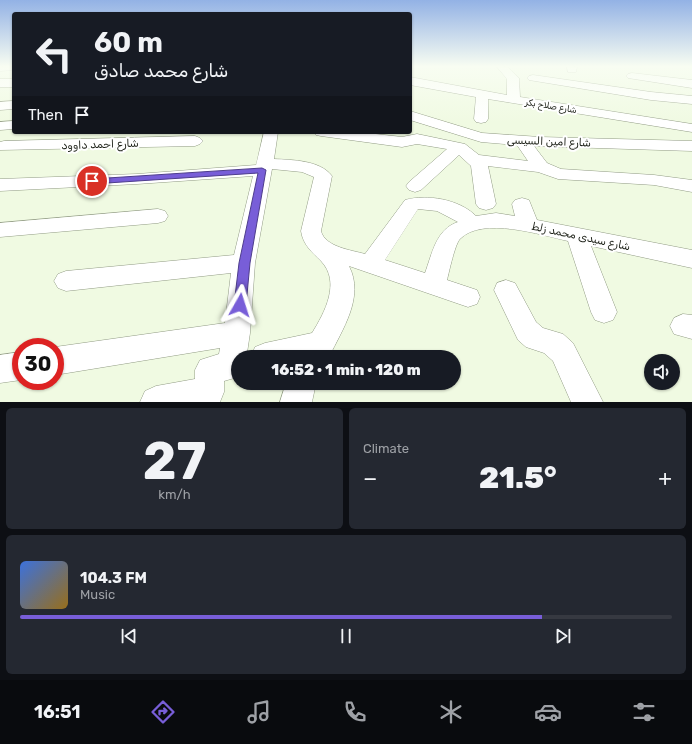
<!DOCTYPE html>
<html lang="en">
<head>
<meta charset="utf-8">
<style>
  body { margin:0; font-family:Rubik,"Noto Naskh Arabic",sans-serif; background:#242831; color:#f1f3f6; height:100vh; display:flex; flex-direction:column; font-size:15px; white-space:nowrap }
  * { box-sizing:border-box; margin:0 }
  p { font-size:13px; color:#9ea1a6 }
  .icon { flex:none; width:22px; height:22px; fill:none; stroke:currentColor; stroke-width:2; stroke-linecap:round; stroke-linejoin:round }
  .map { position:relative; height:402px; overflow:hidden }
  .side { display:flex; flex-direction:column; gap:6px; padding:6px; background:#0d0f14; flex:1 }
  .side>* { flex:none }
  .hud { position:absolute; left:12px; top:12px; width:400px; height:122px; border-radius:4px; box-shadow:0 1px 3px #0004; background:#171b24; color:#f1f3f6; overflow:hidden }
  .fabs { position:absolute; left:644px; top:354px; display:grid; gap:8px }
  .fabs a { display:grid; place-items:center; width:36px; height:36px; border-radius:50%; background:#171b24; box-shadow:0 1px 3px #0004; font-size:20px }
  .speed { position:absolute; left:12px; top:338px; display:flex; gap:8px; font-size:20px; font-weight:700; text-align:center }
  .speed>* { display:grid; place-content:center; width:52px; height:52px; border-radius:50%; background:#171b24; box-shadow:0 1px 3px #0004; line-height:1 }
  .speed .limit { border:6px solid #d22; background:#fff; color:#111 }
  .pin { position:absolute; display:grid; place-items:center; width:34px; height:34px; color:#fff; margin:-17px; border:2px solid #fff; border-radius:50%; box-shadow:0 1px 4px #0007 }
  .me { position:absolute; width:44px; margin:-22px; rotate:6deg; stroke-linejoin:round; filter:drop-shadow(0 0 3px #0008) }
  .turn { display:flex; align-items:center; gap:14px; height:84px; padding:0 16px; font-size:18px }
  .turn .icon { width:52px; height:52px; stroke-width:2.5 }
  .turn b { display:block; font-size:28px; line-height:34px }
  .then { display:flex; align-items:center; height:38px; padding:0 16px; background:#0003; gap:8px; font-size:15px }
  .big { font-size:30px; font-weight:800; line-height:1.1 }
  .side .card { flex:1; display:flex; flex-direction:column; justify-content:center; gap:6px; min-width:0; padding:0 14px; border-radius:6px; background:#242831 }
  .side .dial { align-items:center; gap:0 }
  .dial b { font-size:52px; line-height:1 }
  .song { display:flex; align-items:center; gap:12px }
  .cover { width:48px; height:48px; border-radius:6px; background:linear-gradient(135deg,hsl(220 70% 55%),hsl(40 70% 35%)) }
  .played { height:4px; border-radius:2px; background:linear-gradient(90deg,#785ed8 80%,#363941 80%) }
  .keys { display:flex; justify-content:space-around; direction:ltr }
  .heat { display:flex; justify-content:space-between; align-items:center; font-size:22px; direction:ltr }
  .side .tiles { flex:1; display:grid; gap:6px; grid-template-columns:1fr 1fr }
  .card:last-child { grid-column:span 2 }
  .trip { position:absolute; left:231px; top:350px; width:230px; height:40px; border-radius:20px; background:#171b24; box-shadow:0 1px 3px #0004; font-weight:800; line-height:40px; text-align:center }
  .tabs { display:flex; height:64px; justify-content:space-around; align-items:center; background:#090b0e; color:#9ea1a6 }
  .tabs .icon { width:28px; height:28px }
  .tabs .active { color:#785ed8 }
  .tabs b { font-size:18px; color:#f1f3f6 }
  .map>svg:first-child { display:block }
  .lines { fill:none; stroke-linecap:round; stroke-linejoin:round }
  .street-casing { stroke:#929c85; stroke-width:1 }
  .street { fill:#fff; fill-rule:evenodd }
  .route { fill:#785ed8; stroke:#4e3d8c }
  .labels { text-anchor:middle; stroke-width:4; stroke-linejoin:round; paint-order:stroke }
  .far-street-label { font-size:9px; fill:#1e2219; stroke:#fff }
  .street-label { font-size:11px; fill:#1e2219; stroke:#fff }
</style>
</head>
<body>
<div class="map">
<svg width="692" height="402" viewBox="0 0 692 402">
  <rect width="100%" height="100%" fill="#f0fae2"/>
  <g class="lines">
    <g class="street-casing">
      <path id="street" d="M0 67H14V70L0 71Z
        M497 67H508L519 78 520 97 692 124V132L488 99V119L486 122 481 123 476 122 474 119 476 97 410 85V77L507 95V79Z
        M567 67H577L576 72H568Z
        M632 73 692 80V88L628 78 626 76 628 74Z
        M533 75 651 92 692 96V104L651 100 529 80 527 78 529 76Z
        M0 79H14V87H0Z
        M14 101V109L0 110V102Z
        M410 111 482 133 540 137 692 141V151L534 146 547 163 561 169 654 175 692 180V192L654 185 558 179 538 172 488 166 496 204 493 208 486 210 479 208 476 204 471 166 459 155 421 190 415 192 409 190 406 186 409 182 447 149 417 144 402 147 321 136 316 135 314 132H358L402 137 417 134 465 144 479 155 528 161 517 145 481 142 410 120Z
        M14 121V129L0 130V122Z
        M264 132H278L274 159C292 160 320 160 332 176L321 231C325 247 351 250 365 254L405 200C427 194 459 199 476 216L496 213 515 216 512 204 515 200 522 198 529 200 537 220 692 250V268L591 246 617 312 613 320 604 323 595 320 591 312 568 241C541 235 482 216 460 239 455 244 449 272 447 280L477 290 480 297 477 304 468 307 349 266C365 297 342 330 329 357H251L255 347 265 343 312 333C325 312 341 282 321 261 312 252 303 245 301 231L314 177 302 172 272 169 255 263 250 333 247 353 250 357H238V377L224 381V392L220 402H140L145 391 156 386 195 379V370L200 360 219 354 220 348 55 375V347L225 323 231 273 66 291 58 288 54 281 58 274 66 271 234 255 253 176 137 184 0 191V179L137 174 256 165ZM418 209 437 211 458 222C436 229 432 254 425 273L385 260Z
        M195 136 200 138 203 141 200 144 195 146 0 150V142L4 141Z
        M158 209 165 211 168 216 165 221 158 223 0 237V223Z
        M506 280 515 283 536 322 543 328 563 334 573 343 603 402H571L553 361 544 353 526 347 518 340 494 290 497 283Z
        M683 314 692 315V339L674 334 670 326 674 318Z
        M21 352V380L0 383V355Z
        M286 383H316L312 402H280Z"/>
    </g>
    <use href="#street" class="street"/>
  </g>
  <linearGradient id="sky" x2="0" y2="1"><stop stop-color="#93b2e5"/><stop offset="0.54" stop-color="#f8fdf2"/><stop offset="1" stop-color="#f8fdf2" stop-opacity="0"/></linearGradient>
  <rect width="692" height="123" fill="url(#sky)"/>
  <path class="route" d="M262 168 266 170 250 263 246 305 244 309 240 310 236 309 234 305 239 263 258 173 92 184 87 181 92 179Z"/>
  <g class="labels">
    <g class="far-street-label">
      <text transform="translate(551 106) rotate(9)" y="3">شارع صلاح بكر</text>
    </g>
    <g class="street-label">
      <text transform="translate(549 141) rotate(2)" y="4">شارع امين السيسى</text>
      <text transform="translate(100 144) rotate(-2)" y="4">شارع احمد داوود</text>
      <text transform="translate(581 236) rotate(12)" y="4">شارع سيدى محمد زلط</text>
    </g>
  </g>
</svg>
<div class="fabs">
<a><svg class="icon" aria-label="sound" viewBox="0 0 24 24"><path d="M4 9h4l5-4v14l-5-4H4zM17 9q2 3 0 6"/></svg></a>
</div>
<div class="speed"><div class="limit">30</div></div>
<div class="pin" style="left:92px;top:181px;background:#d93025"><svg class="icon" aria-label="arrive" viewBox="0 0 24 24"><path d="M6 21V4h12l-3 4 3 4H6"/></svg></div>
<svg class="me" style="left:240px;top:305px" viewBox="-20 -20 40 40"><path d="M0-17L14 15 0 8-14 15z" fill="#785ed8" stroke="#fff" stroke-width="4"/></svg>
<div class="trip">16:52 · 1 min · 120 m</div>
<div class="hud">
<div class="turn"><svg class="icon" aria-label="left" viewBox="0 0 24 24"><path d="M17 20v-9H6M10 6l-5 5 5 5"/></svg><div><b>60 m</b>شارع محمد صادق</div></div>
<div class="then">Then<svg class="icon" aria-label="arrive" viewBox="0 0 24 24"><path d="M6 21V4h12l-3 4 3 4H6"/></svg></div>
</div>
</div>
<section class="side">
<div class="tiles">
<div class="card dial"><b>27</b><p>km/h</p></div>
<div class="card"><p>Climate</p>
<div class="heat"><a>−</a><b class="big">21.5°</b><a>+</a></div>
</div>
<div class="card">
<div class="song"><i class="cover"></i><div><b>104.3 FM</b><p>Music</p></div></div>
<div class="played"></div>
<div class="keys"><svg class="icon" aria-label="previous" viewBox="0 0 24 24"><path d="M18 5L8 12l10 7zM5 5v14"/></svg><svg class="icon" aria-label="pause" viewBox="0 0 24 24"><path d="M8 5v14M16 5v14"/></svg><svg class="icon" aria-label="next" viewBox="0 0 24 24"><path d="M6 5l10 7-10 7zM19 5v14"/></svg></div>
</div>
</div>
</section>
<nav class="tabs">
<b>16:51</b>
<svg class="icon active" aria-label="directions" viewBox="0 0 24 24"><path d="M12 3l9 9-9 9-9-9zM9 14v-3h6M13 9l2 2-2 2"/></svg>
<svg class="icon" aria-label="music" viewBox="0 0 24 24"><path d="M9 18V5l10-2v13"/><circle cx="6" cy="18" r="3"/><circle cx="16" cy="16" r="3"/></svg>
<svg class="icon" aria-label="phone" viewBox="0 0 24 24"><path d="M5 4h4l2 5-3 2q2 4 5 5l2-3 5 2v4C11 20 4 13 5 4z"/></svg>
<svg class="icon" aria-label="climate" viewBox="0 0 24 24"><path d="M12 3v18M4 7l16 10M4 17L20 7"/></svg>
<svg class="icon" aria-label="car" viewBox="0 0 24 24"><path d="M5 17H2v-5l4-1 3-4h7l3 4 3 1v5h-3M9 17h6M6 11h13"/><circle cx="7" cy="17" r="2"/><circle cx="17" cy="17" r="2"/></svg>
<svg class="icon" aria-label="filters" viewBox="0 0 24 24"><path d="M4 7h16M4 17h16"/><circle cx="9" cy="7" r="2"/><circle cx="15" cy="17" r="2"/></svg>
</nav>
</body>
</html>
